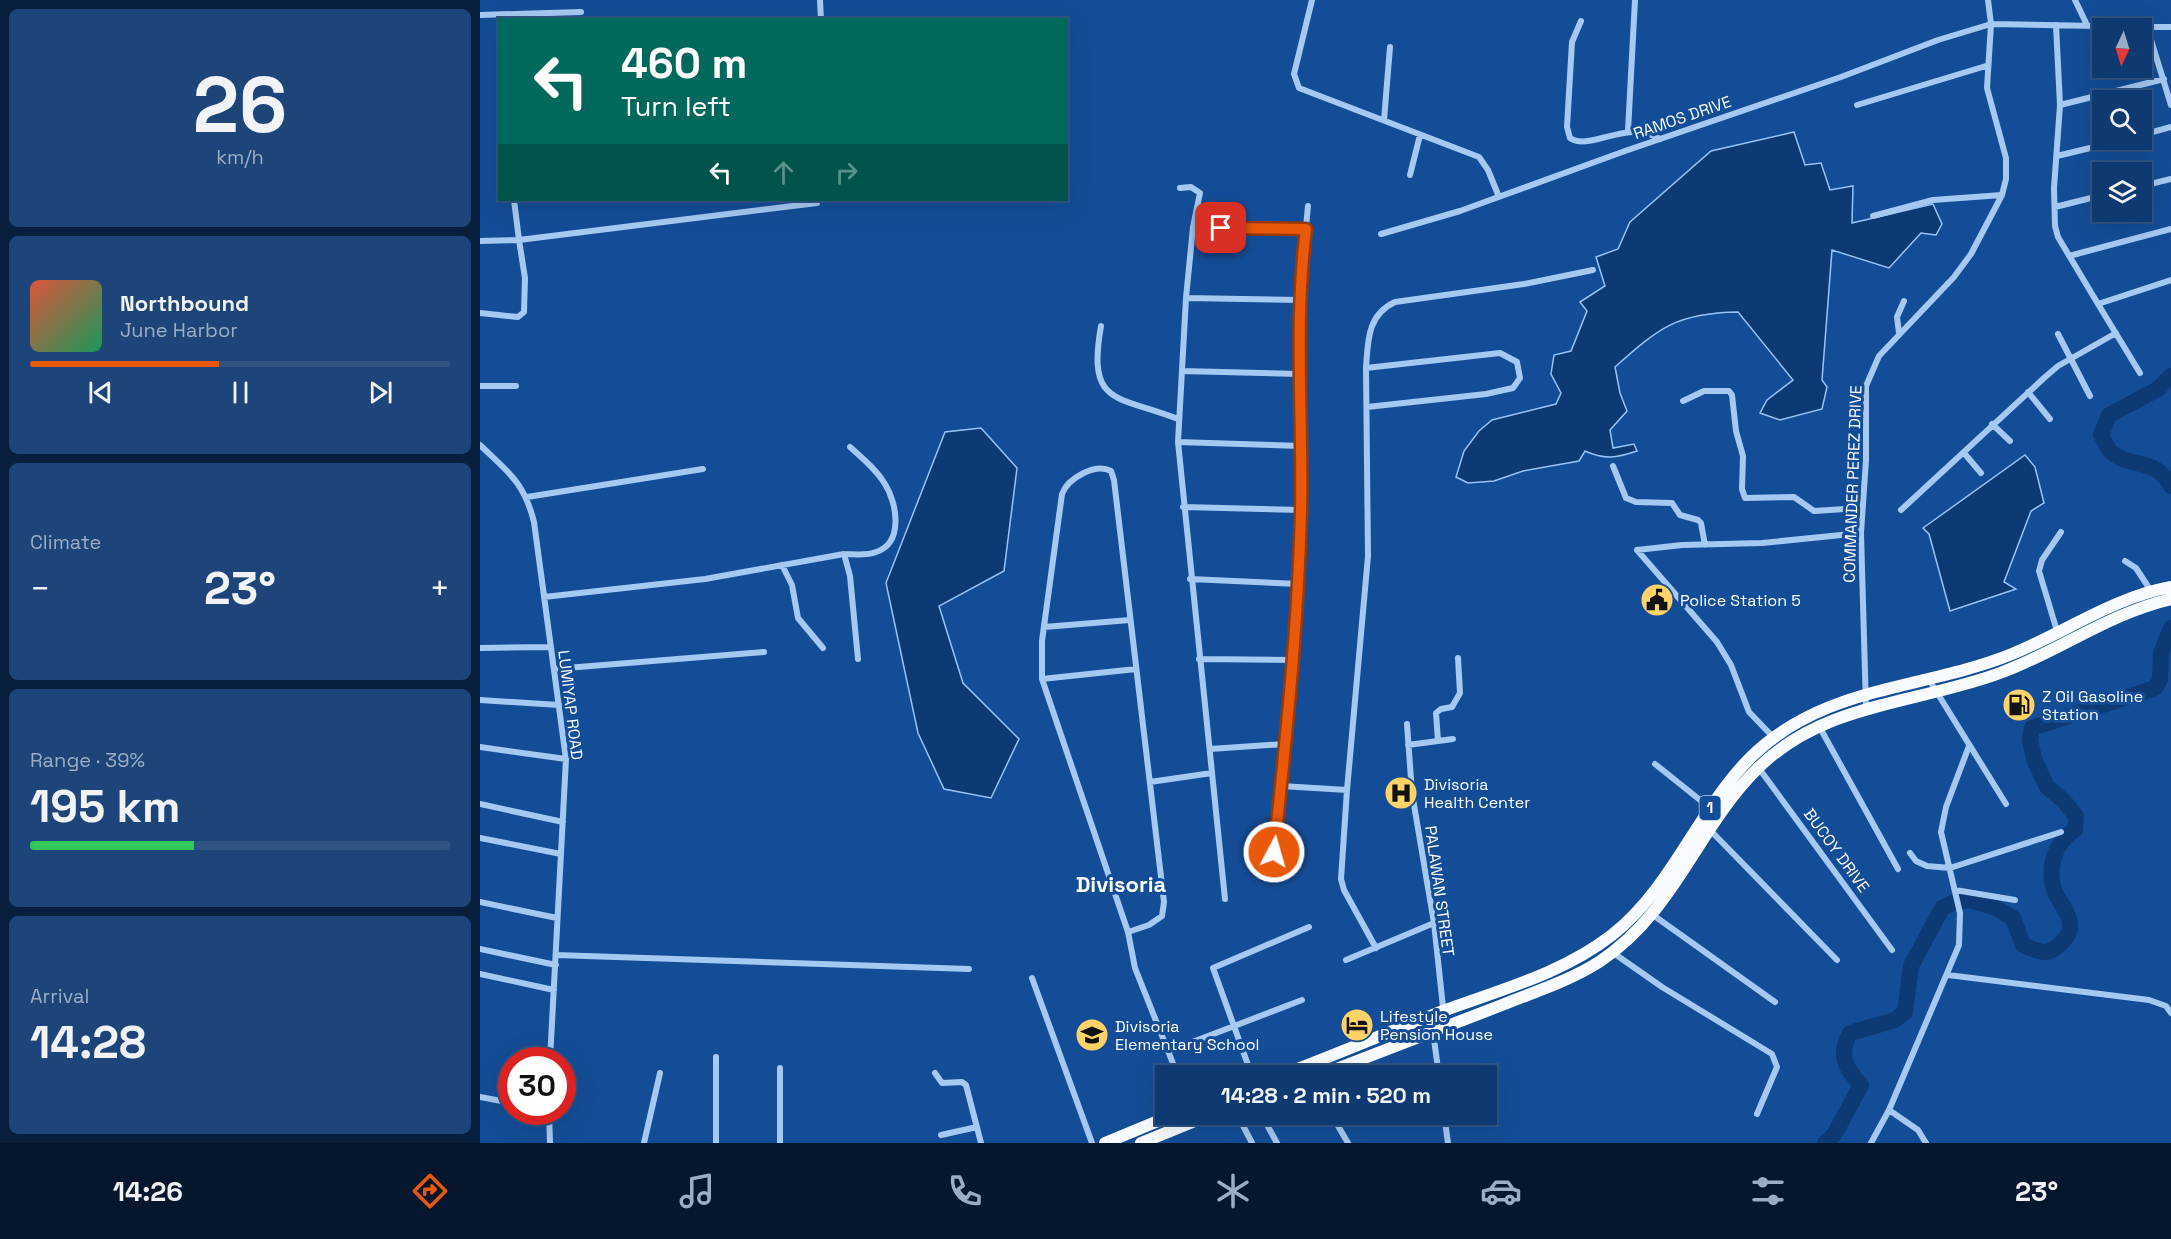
<!DOCTYPE html>
<html lang="en">
<head>
<meta charset="utf-8">
<style>
  body { margin:0; font-family:"Space Grotesk",sans-serif; background:#1d4579; color:#f1f3f6; height:100vh; display:flex; flex-direction:column; font-size:22px; white-space:nowrap }
  * { box-sizing:border-box; margin:0 }
  p { font-size:20px; color:#9badc3 }
  .icon { flex:none; width:33px; height:33px; fill:none; stroke:currentColor; stroke-width:2; stroke-linecap:round; stroke-linejoin:round }
  .map { position:relative; flex:1; overflow:hidden }
  .side { display:flex; flex-direction:column; gap:9px; padding:9px; background:#08203e; width:480px }
  .side>* { flex:none }
  .hud { position:absolute; left:18px; top:18px; width:570px; height:183px; border-radius:0px; box-shadow:0 6px 24px #0002,0 0 0 2px #2f5484; background:#00695c; color:#fff; overflow:hidden }
  .needle { width:39px; rotate:184deg }
  .controls { position:absolute; left:1612px; top:18px; display:grid; gap:12px }
  .controls a { display:grid; place-items:center; width:60px; height:60px; border-radius:0px; background:#0f3a71; box-shadow:0 6px 24px #0002,0 0 0 2px #2f5484; font-size:30px }
  .speed { position:absolute; left:18px; top:1047px; display:flex; gap:12px; font-size:30px; font-weight:700; text-align:center }
  .speed>* { display:grid; place-content:center; width:78px; height:78px; border-radius:50%; background:#0f3a71; box-shadow:0 6px 24px #0002,0 0 0 2px #2f5484; line-height:1 }
  .speed .limit { border:9px solid #d22; background:#fff; color:#111 }
  .pin { position:absolute; display:grid; place-items:center; width:51px; height:51px; color:#fff; margin:-26px; border-radius:12px; box-shadow:0 3px 9px #0006 }
  .me { position:absolute; width:66px; margin:-33px; rotate:6deg; stroke-linejoin:round; filter:drop-shadow(0 0 4px #0008) }
  .turn { display:flex; align-items:center; gap:21px; height:126px; padding:0 24px; font-size:27px }
  .turn .icon { width:78px; height:78px; stroke-width:2.5 }
  .turn b { display:block; font-size:42px; line-height:51px }
  .lanes { display:flex; align-items:center; height:57px; padding:0 24px; background:#0003; justify-content:center; gap:30px; direction:ltr }
  .lanes .off { opacity:.35 }
  .big { font-size:45px; font-weight:600; line-height:1.1 }
  .side .tile { flex:1; display:flex; flex-direction:column; justify-content:center; gap:9px; min-width:0; padding:0 21px; border-radius:9px; background:#1d4579 }
  .side .dial { align-items:center; gap:0 }
  .dial b { font-size:78px; line-height:1 }
  .song { display:flex; align-items:center; gap:18px }
  .cover { width:72px; height:72px; border-radius:9px; background:linear-gradient(135deg,hsl(10 70% 55%),hsl(150 70% 35%)) }
  .played { height:6px; border-radius:3px; background:linear-gradient(90deg,#ea580c 45%,#2f5484 45%) }
  .keys { display:flex; justify-content:space-around; direction:ltr }
  .heat { display:flex; justify-content:space-between; align-items:center; font-size:33px; direction:ltr }
  .charge { height:9px; border-radius:4px; background:linear-gradient(90deg,#34c759 39%,#2f5484 0) }
  .trip { position:absolute; left:675px; top:1065px; width:342px; height:60px; border-radius:0px; background:#0f3a71; box-shadow:0 6px 24px #0002,0 0 0 2px #2f5484; font-weight:600; line-height:60px; text-align:center }
  .tabs { display:flex; height:96px; justify-content:space-around; align-items:center; background:#06172d; color:#9badc3 }
  .tabs .icon { width:42px; height:42px }
  .tabs .on { color:#ea580c }
  .tabs b { font-size:27px; color:#f1f3f6 }
  main { display:flex; flex:1; min-height:0 }
  .map>svg:first-child { display:block }
  .water { fill:#0d3974; stroke:#99c3f5; stroke-width:1.5 }
  .lines { fill:none; stroke-linecap:round; stroke-linejoin:round }
  .river { stroke:#0d3974; stroke-width:16 }
  .minor { stroke:#a6c9f2; stroke-width:6 }
  .trunk { stroke:#f8fbff; stroke-width:12 }
  .route-casing { stroke:#983908; stroke-width:15 }
  .route { stroke:#ea580c; stroke-width:10 }
  .labels { text-anchor:middle; stroke-width:6; stroke-linejoin:round; paint-order:stroke }
  .shield { fill:#144d97; stroke:#b8cae0; stroke-width:1.5 }
  .shield-label { font-size:15px; font-weight:bold; fill:#fff }
  .street-label { font-size:16px; fill:#fff; stroke:#144d97 }
  .poi-label { font-size:16px; fill:#fff; stroke:#144d97; text-anchor:start }
  .district-label { font-size:22px; font-weight:bold; fill:#fff; stroke:#144d97 }
</style>
</head>
<body>
<main>
<section class="side">
<div class="tile dial"><b>26</b><p>km/h</p></div>
<div class="tile">
<div class="song"><i class="cover"></i><div><b>Northbound</b><p>June Harbor</p></div></div>
<div class="played"></div>
<div class="keys"><svg class="icon" aria-label="previous" viewBox="0 0 24 24"><path d="M18 5L8 12l10 7zM5 5v14"/></svg><svg class="icon" aria-label="pause" viewBox="0 0 24 24"><path d="M8 5v14M16 5v14"/></svg><svg class="icon" aria-label="next" viewBox="0 0 24 24"><path d="M6 5l10 7-10 7zM19 5v14"/></svg></div>
</div>
<div class="tile"><p>Climate</p>
<div class="heat"><a>−</a><b class="big">23°</b><a>+</a></div>
</div>
<div class="tile"><p>Range · 39%</p><b class="big">195 km</b><div class="charge"></div></div>
<div class="tile"><p>Arrival</p><b class="big">14:28</b></div>
</section>
<div class="map">
<svg width="1691" height="1143" viewBox="0 0 1691 1143">
  <rect width="100%" height="100%" fill="#144d97"/>
  <path class="water" d="M1314 132 1325 165 1341 163 1350 190 1373 186 1372 223 1453 204 1462 224 1456 235 1441 233 1409 268 1352 250 1342 380 1347 387 1342 409 1300 420 1280 413 1287 400 1313 380 1258 312C1197 313 1180 327 1135 367L1140 393 1147 411 1130 430 1133 448 1154 444 1157 451C1136 458 1125 460 1105 451L1099 461 1043 471 1014 481 988 483 976 477 984 451 999 431 1012 420 1076 404 1081 393 1071 374 1074 355 1091 351 1107 311 1100 302 1125 286 1116 257 1138 249 1150 222 1231 151Z
    M501 428 537 468 524 571 459 606 483 683 539 739 511 798 464 789 438 733 406 583 465 432Z
    M1545 455 1555 467 1564 503 1551 511 1524 582 1536 589 1470 611 1449 534 1443 528Z"/>
  <g class="lines">
    <path class="river" d="M1691 376 1678 389 1629 415 1621 435C1624 440 1627 448 1631 452 1651 469 1676 457 1691 486
      M1345 1143 1354 1135 1381 1085C1365 1068 1358 1055 1370 1033L1415 1020 1425 1012 1431 966 1462 908 1475 902 1489 900 1514 907 1533 918 1543 945C1550 948 1558 952 1565 952 1577 951 1592 935 1590 923 1589 912 1578 901 1574 890 1567 867 1575 842 1595 830L1596 816 1583 800 1567 787 1554 759 1550 740 1552 728 1675 688 1680 680 1681 653 1691 628"/>
    <path class="minor" d="M340 0 341 20
      M832 0 814 74 819 88 999 157 1008 170 1019 197
      M1595 0 1607 25
      M0 15 101 12
      M1101 21 1092 42 1087 127 1090 138C1110 152 1148 118 1180 139
      M1576 25 1580 105 1574 188 1575 226 1578 237 1618 304 1691 280
      M1667 27H1691
      M1377 105 1506 66
      M1580 105 1684 79
      M904 120 910 47
      M1148 131 1155 0
      M1662 135 1691 127
      M1577 156 1643 140
      M930 175 940 135
      M1662 186 1691 179
      M700 188 711 187 720 193 713 227
      M1575 207 1623 195
      M1393 216 1453 200 1522 195
      M901 234 980 211 1145 151 1361 77 1458 40 1511 24 1667 27 1691 105
      M0 241 39 240 34 200
      M1589 256 1691 229
      M706 298 819 300
      M1618 304 1660 373
      M0 313 38 317 44 312 45 278 39 240 337 203
      M621 326C607 406 636 395 698 419
      M1419 333 1417 317 1424 301
      M1578 334 1610 396
      M886 368 1020 353 1037 362 1040 378 1033 388 1006 394 887 407
      M702 371 820 374
      M0 386H36
      M1548 392 1570 419
      M1203 401 1224 391H1249L1252 395 1256 431 1263 456 1262 489 1265 498 1314 497 1334 511 1381 508
      M1512 424 1530 441
      M698 442 821 446
      M0 445C29 473 44 482 54 522L86 759 70 1060
      M1484 453 1501 473
      M1133 466 1146 498 1156 502 1192 503 1200 515 1218 520 1221 523 1225 545
      M47 497 223 469
      M703 507 821 510
      M1421 510 1564 378 1578 366 1636 333
      M1157 550 1237 642 1251 665 1269 712 1295 739
      M1157 550 1202 545 1282 543 1381 533
      M364 554C374 554 386 556 396 552 424 543 417 503 405 484 396 469 382 458 370 447
      M1645 561 1656 568 1671 591
      M302 565 312 585 318 618 343 648
      M710 579 818 584
      M64 597 225 579 364 554 370 576 378 659
      M564 627 650 620
      M1577 631 1559 571 1562 560 1581 532
      M0 648 71 647
      M719 659 814 660
      M74 669 284 652
      M1448 678 1526 804
      M562 679 656 669
      M0 700 79 705
      M1386 708 1381 533 1386 460V386L1399 356 1474 277 1491 254 1522 195 1526 179V158L1507 88 1511 24 1508 0
      M927 724 932 793 954 923 965 1026
      M1339 726 1418 869
      M958 741 956 713 961 709 972 707 980 693 978 658
      M928 745 973 739
      M0 747 86 759
      M730 749 805 744
      M1175 764 1230 808
      M1278 767 1412 950
      M670 782 732 773
      M801 786 867 790 888 556 886 368C888 341 887 315 915 302L1044 284 1113 270
      M867 790 861 879 864 890 896 948
      M0 804 83 822
      M1230 830 1357 960
      M0 838 81 854
      M1430 853 1436 861 1447 866 1470 868 1581 832
      M793 871 809 712 818 584 821 446 819 300 828 206
      M1475 890 1535 900
      M745 899 698 442 706 298 713 227 826 229
      M0 902 77 918
      M1173 915 1295 1002
      M648 932 669 925 682 916 684 902 634 480 631 471C615 463 588 478 582 494L562 641V679L648 932 655 968 698 1076
      M0 949 76 965
      M1132 952 1182 987 1292 1054 1297 1067 1277 1114
      M76 955 489 969
      M866 960 954 923
      M0 974 74 990
      M1468 975 1669 1000 1686 1006 1691 1013
      M552 978 612 1143
      M953 1032 959 1076
      M689 1051 822 1000
      M236 1057V1143
      M300 1068V1143
      M455 1073 462 1083 482 1082 486 1085 501 1143
      M772 1076 733 968 829 927
      M0 1097 32 1103
      M1409 1110 1438 1130 1446 1143
      M69 1112 70 1143
      M757 1114 772 1143
      M781 1114 797 1143
      M851 1114 868 1143
      M964 1114 968 1143
      M461 1135 497 1127
      M164 1143 180 1073
      M1391 1143 1409 1110 1479 945 1480 913 1461 832 1466 807 1489 746"/>
    <path class="trunk" d="M799 1076C853 1056 906 1033 960 1012 1019 990 1082 974 1132 935 1192 888 1218 810 1271 757 1344 685 1443 690 1532 654 1586 632 1632 598 1691 587
      M838 1076C899 1052 961 1029 1022 1005 1054 992 1089 981 1119 962 1196 911 1216 829 1278 768 1345 702 1437 704 1520 673 1580 651 1627 614 1691 599
      M625 1143 695 1114
      M661 1143 732 1114"/>
  </g>
  <g class="lines">
    <g class="route-casing">
      <path id="route" d="M741 228 826 229C814 323 823 417 821 511 818 626 806 739 794 852"/>
    </g>
    <use href="#route" class="route"/>
  </g>
  <defs>
    <g id="civic-disc" transform="scale(1.725)"><circle r="9.5" fill="#ffd368" stroke="#144d97"/><path d="M-.6-6.5H3V-4.5H.6V-3L4-1V1h2V6H-6V1h2V-1L-.6-3ZM-1.2 2.5V6h2.4V2.5Z" fill="#111"/></g>
    <g id="fuel-disc" transform="scale(1.725)"><circle r="9.5" fill="#ffd368" stroke="#144d97"/><path d="M-5.5-6h7V0h2V4h1.3V-2.5L3-4.5l.8-.8L6-3V5H2.5V1h-1V6h-7ZM-4.2-4.7v3.2H.2V-4.7Z" fill="#111"/></g>
    <g id="hospital-disc" transform="scale(1.725)"><circle r="9.5" fill="#ffd368" stroke="#144d97"/><path d="M-5-5h3v3.5h4V-5h3V5h-3V1.5h-4V5h-3Z" fill="#111"/></g>
    <g id="hotel-disc" transform="scale(1.725)"><circle r="9.5" fill="#ffd368" stroke="#144d97"/><path d="M-6-4.5h1.5V1H6V5H4.5V3h-9V5H-6ZM-4 0a1.8 1.8 0 1 1 3.6 0ZM.5 0V-2.5h3Q6-2.5 6 0Z" fill="#111"/></g>
    <g id="school-disc" transform="scale(1.725)"><circle r="9.5" fill="#ffd368" stroke="#144d97"/><path d="M0-5L7-2L0 1L-7-2ZM-4 1L0 2.5L4 1V4Q0 6-4 4Z" fill="#111"/></g>
  </defs>
  <g fill-rule="evenodd">
    <use href="#civic-disc" x="1177" y="600"/>
    <use href="#fuel-disc" x="1539" y="705"/>
    <use href="#hospital-disc" x="921" y="793"/>
    <use href="#hotel-disc" x="877" y="1025"/>
    <use href="#school-disc" x="612" y="1035"/>
  </g>
  <g class="labels">
    <rect class="shield" x="1219.5" y="796" width="21" height="24" rx="4.5"/>
    <g class="shield-label">
      <text x="1230" y="813">1</text>
    </g>
    <g class="street-label">
      <text transform="translate(1202 117) rotate(-19)" y="6">RAMOS DRIVE</text>
      <text transform="translate(1372 484) rotate(-88)" y="6">COMMANDER PEREZ DRIVE</text>
      <text transform="translate(91 705) rotate(83)" y="6">LUMIYAP ROAD</text>
      <text transform="translate(1357 850) rotate(54)" y="6">BUCOY DRIVE</text>
      <text transform="translate(960 891) rotate(82)" y="6">PALAWAN STREET</text>
    </g>
    <g class="poi-label">
      <text x="1200" y="606">Police Station 5</text>
      <text x="1562" y="702">Z Oil Gasoline<tspan x="1562" dy="18">Station</tspan></text>
      <text x="944" y="790">Divisoria<tspan x="944" dy="18">Health Center</tspan></text>
      <text x="900" y="1022">Lifestyle<tspan x="900" dy="18">Pension House</tspan></text>
      <text x="635" y="1032">Divisoria<tspan x="635" dy="18">Elementary School</tspan></text>
    </g>
    <g class="district-label">
      <text x="641" y="892">Divisoria</text>
    </g>
  </g>
</svg>
<div class="controls">
<a><svg class="needle" viewBox="-14 -14 28 28"><path d="M0-13l5 13h-10z" fill="#e53935"/><path d="M0 13l5-13h-10z" fill="#9badc3"/></svg></a>
<a><svg class="icon" aria-label="search" viewBox="0 0 24 24"><circle cx="10" cy="10" r="6"/><path d="M15 15l6 6"/></svg></a>
<a><svg class="icon" aria-label="layers" viewBox="0 0 24 24"><path d="M12 4l9 5-9 5-9-5zM3 14l9 5 9-5"/></svg></a>
</div>
<div class="speed"><div class="limit">30</div></div>
<div class="pin" style="left:741px;top:228px;background:#d93025"><svg class="icon" aria-label="arrive" viewBox="0 0 24 24"><path d="M6 21V4h12l-3 4 3 4H6"/></svg></div>
<svg class="me" style="left:794px;top:852px" viewBox="-20 -20 40 40"><circle r="17" fill="#ea580c" stroke="#fff" stroke-width="3"/><path d="M0-11L8 9 0 5-8 9z" fill="#fff"/></svg>
<div class="trip">14:28 · 2 min · 520 m</div>
<div class="hud">
<div class="turn"><svg class="icon" aria-label="left" viewBox="0 0 24 24"><path d="M17 20v-9H6M10 6l-5 5 5 5"/></svg><div><b>460 m</b>Turn left</div></div>
<div class="lanes"><svg class="icon" aria-label="left" viewBox="0 0 24 24"><path d="M17 20v-9H6M10 6l-5 5 5 5"/></svg><svg class="icon off" aria-label="ahead" viewBox="0 0 24 24"><path d="M12 20V5M6 11l6-6 6 6"/></svg><svg class="icon off" aria-label="right" viewBox="0 0 24 24"><path d="M7 20v-9h11M14 6l5 5-5 5"/></svg></div>
</div>
</div>
</main>
<nav class="tabs">
<b>14:26</b>
<svg class="icon on" aria-label="directions" viewBox="0 0 24 24"><path d="M12 3l9 9-9 9-9-9zM9 14v-3h6M13 9l2 2-2 2"/></svg>
<svg class="icon" aria-label="music" viewBox="0 0 24 24"><path d="M9 18V5l10-2v13"/><circle cx="6" cy="18" r="3"/><circle cx="16" cy="16" r="3"/></svg>
<svg class="icon" aria-label="phone" viewBox="0 0 24 24"><path d="M5 4h4l2 5-3 2q2 4 5 5l2-3 5 2v4C11 20 4 13 5 4z"/></svg>
<svg class="icon" aria-label="climate" viewBox="0 0 24 24"><path d="M12 3v18M4 7l16 10M4 17L20 7"/></svg>
<svg class="icon" aria-label="car" viewBox="0 0 24 24"><path d="M5 17H2v-5l4-1 3-4h7l3 4 3 1v5h-3M9 17h6M6 11h13"/><circle cx="7" cy="17" r="2"/><circle cx="17" cy="17" r="2"/></svg>
<svg class="icon" aria-label="filters" viewBox="0 0 24 24"><path d="M4 7h16M4 17h16"/><circle cx="9" cy="7" r="2"/><circle cx="15" cy="17" r="2"/></svg>
<b>23°</b>
</nav>
</body>
</html>
